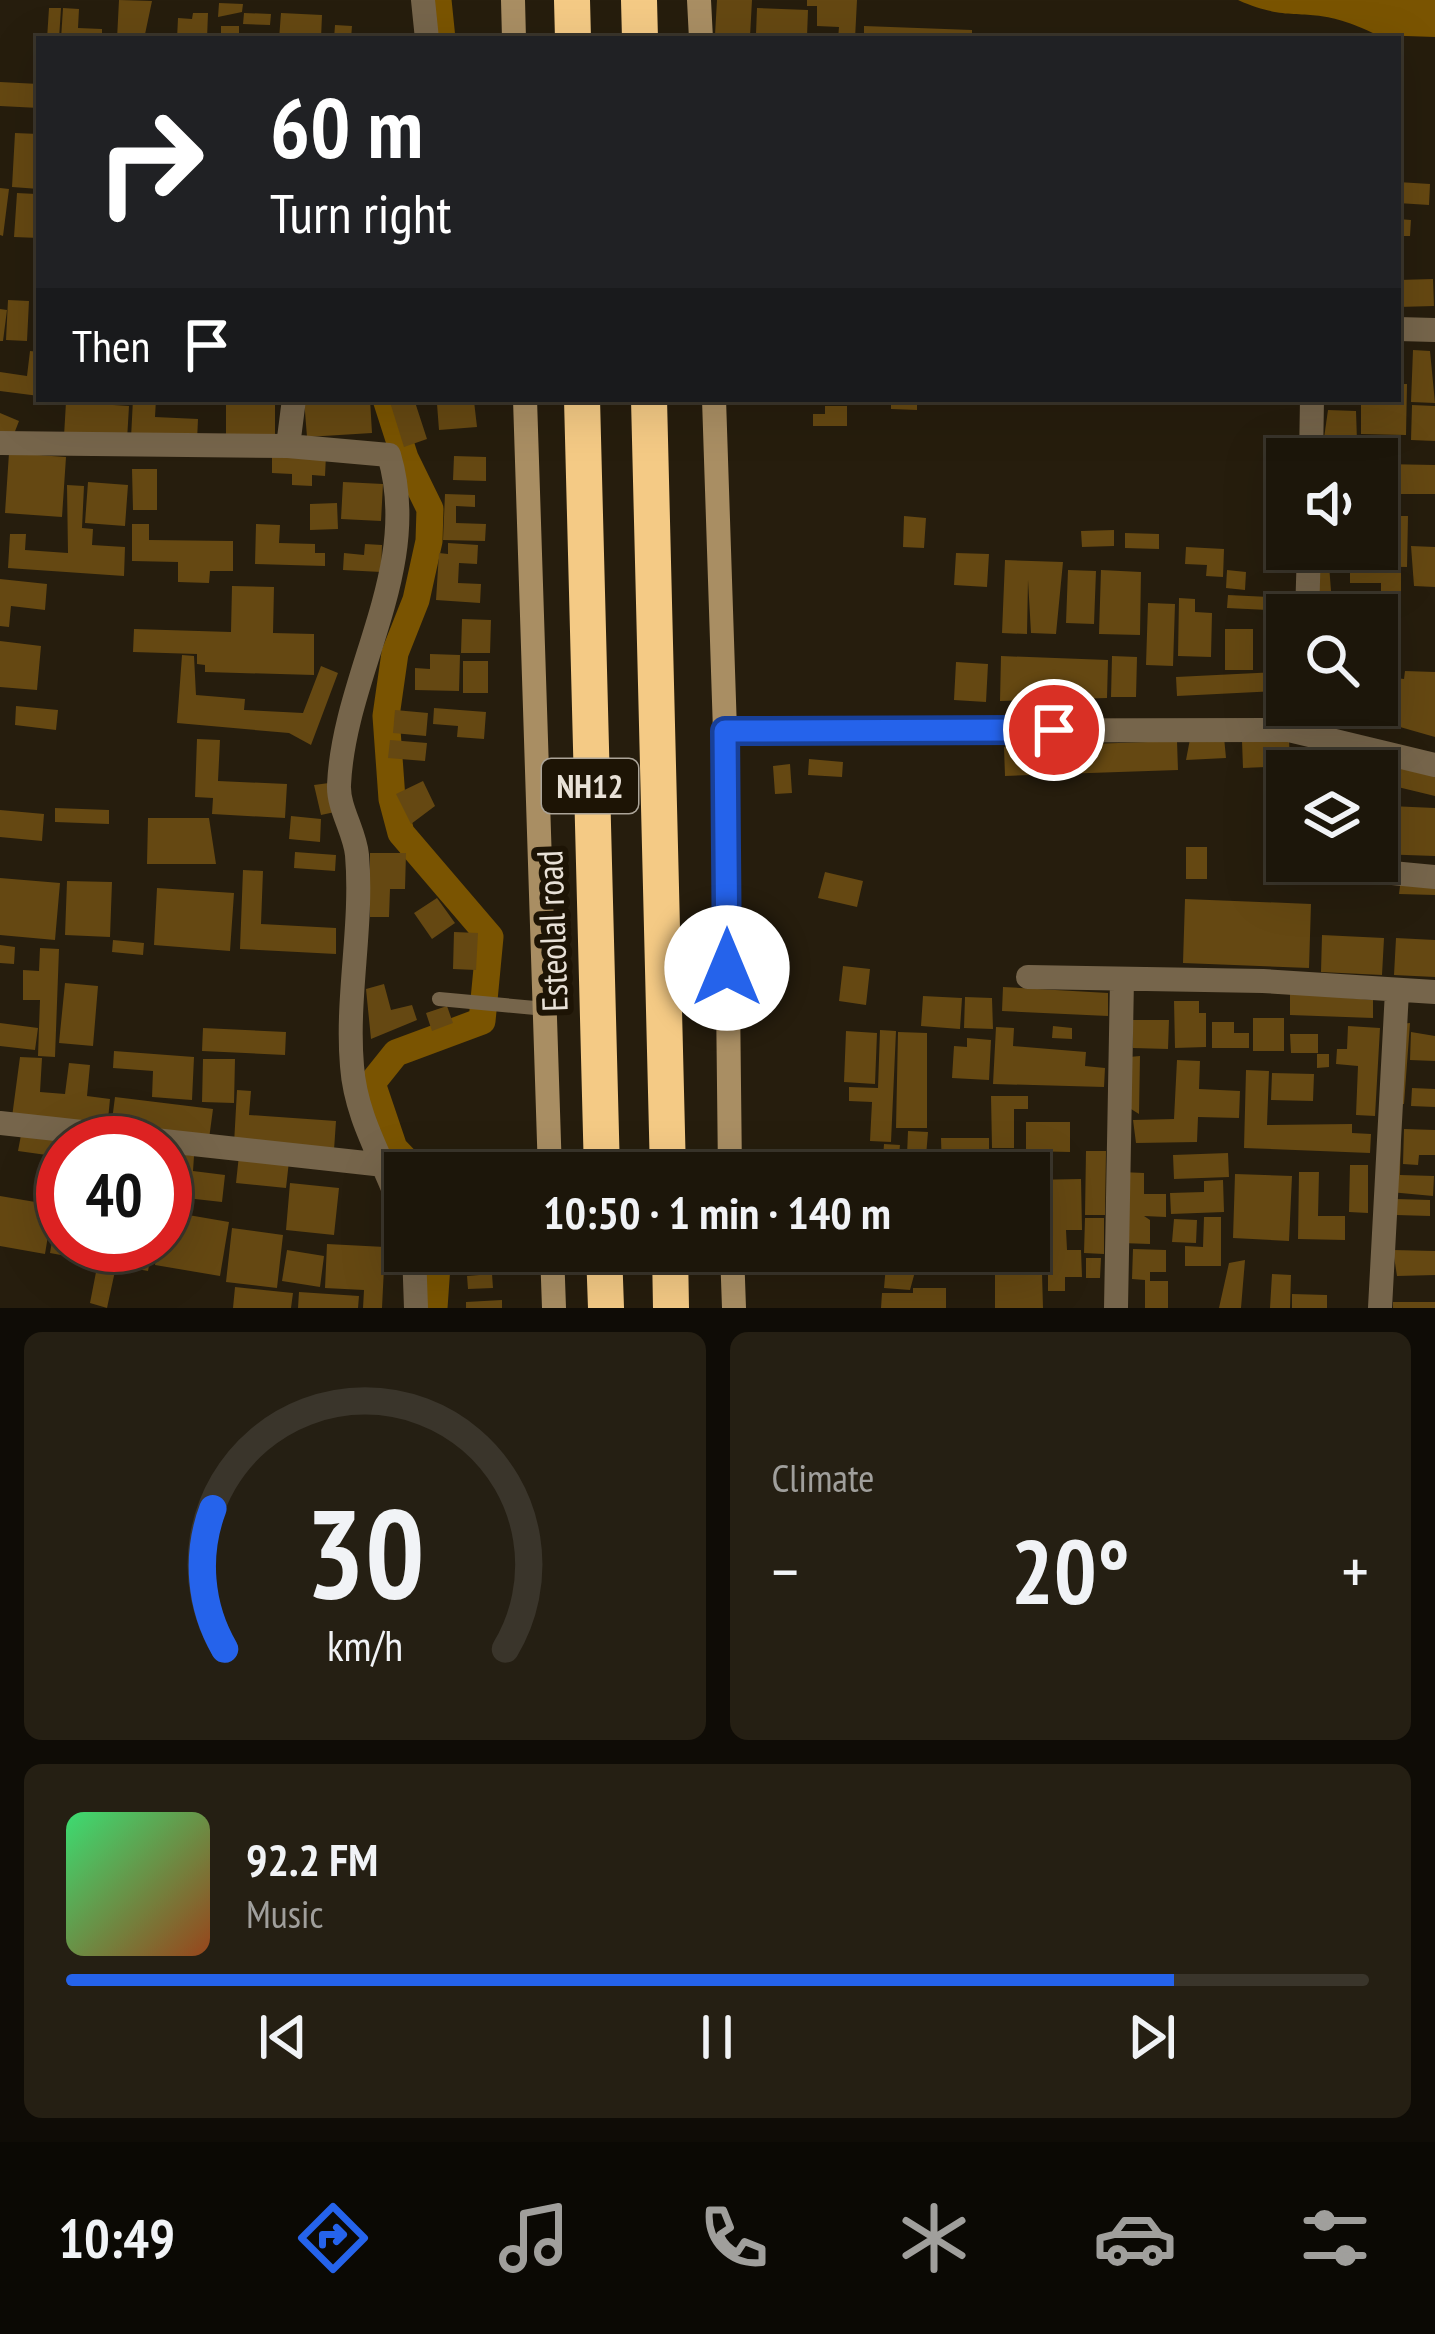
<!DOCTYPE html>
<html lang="en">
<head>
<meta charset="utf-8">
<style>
  body { margin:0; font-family:"PT Sans Narrow",sans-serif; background:#251f13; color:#f1f3f6; height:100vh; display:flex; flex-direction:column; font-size:45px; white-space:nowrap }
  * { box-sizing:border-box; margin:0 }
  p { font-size:39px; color:#a09f9c }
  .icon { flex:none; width:66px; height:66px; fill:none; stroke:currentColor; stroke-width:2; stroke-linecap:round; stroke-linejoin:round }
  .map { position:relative; height:1308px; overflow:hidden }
  .details { display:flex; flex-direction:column; gap:24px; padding:24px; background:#0f0c06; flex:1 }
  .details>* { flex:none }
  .hud { position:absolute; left:36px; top:36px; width:1365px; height:366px; border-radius:0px; box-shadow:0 12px 48px #0002,0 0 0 3px #3a352b; background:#202124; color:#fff; overflow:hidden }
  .buttons { position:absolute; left:1266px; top:438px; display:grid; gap:24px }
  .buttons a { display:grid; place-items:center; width:132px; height:132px; border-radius:0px; background:#1c160a; box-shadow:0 12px 48px #0002,0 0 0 3px #3a352b; font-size:60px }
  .speed { position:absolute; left:36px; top:1116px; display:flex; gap:24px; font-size:60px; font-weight:700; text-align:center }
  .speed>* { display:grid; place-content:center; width:156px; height:156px; border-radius:50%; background:#1c160a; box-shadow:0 12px 48px #0002,0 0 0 3px #3a352b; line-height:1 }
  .speed .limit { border:18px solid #d22; background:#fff; color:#111 }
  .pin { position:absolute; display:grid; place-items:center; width:102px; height:102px; color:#fff; margin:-51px; border:6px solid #fff; border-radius:50%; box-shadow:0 3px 12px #0007 }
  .me { position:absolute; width:132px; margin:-66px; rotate:0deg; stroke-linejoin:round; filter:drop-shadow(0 0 9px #0008) }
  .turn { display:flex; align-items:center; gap:42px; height:252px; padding:0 36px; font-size:54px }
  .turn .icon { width:156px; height:156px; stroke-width:2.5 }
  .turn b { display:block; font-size:84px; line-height:102px }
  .then { display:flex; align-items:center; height:114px; padding:0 36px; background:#0003; gap:24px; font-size:45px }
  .big { font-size:90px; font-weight:600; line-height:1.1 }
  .details .widget { flex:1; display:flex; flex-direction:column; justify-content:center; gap:18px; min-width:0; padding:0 42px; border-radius:18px; background:#251f13 }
  .details .dial { align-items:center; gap:0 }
  .dial svg { height:312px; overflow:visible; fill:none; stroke:#3a352b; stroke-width:7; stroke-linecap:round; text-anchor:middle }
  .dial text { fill:#f1f3f6; stroke:none }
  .song { display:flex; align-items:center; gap:36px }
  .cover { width:144px; height:144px; border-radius:18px; background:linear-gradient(135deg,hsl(140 70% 55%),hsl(20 70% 35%)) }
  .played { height:12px; border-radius:6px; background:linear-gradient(90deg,#2563eb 85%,#3a352b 85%) }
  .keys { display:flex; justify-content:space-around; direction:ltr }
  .heat { display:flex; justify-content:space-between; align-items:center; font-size:66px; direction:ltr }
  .details .tiles { flex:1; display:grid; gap:24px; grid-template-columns:1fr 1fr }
  .widget:last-child { grid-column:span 2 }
  .trip { position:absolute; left:384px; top:1152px; width:666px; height:120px; border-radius:0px; background:#1c160a; box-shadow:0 12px 48px #0002,0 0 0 3px #3a352b; font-weight:600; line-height:120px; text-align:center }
  .dock { display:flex; height:192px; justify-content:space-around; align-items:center; background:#0b0904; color:#a09f9c }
  .dock .icon { width:84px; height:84px }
  .dock .current { color:#2563eb }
  .dock b { font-size:54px; color:#f1f3f6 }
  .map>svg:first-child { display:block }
  .water { fill:#7a5401 }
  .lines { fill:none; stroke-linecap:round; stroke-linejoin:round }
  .canal { stroke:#7a5401; stroke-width:27 }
  .building { fill:#654812 }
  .lane { stroke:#76654b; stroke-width:14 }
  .street { stroke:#76654b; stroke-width:24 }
  .secondary { stroke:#a98e63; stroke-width:24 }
  .highway { stroke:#f4ca85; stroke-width:36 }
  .route-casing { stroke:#184099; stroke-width:30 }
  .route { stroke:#2563eb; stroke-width:21 }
  .labels { text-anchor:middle; stroke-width:12; stroke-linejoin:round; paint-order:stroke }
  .shield { fill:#1d1405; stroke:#aba498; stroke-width:3 }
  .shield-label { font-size:33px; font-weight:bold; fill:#e8e1d7 }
  .street-label { font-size:36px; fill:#e8e1d7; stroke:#1d1405 }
</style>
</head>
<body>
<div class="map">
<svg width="1435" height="1308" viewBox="0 0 1435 1308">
  <rect width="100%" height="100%" fill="#261d0d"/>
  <path class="water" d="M1238 0H1435V37L1377 35C1308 0 1298 27 1238 0Z"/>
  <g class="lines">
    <path class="canal" d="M438 0 442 39
      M386 399 405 458 430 509 429 541 416 600 395 653 386 716 392 799 401 833 490 937 482 1021 396 1053 372 1083 394 1148 418 1173
      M434 1308 438 1251"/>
  </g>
  <path class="building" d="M119 0 152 1 144 39H117Z
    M717 0H752L750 37 715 35Z
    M807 0H857L855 39H838L839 27 817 26V6H807Z
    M219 3 243 4 242 12 218 17Z
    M49 8H61L59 39H47Z
    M63 8 79 9 78 28 102 29V39H61Z
    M757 8 808 10 807 37 756 34Z
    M193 13H208L207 39H177L178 18 192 19Z
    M244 13 271 14 270 25 243 24Z
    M281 13 322 15 321 39H279Z
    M335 25 352 26 351 39H334Z
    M221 26H239V39H221Z
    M864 26 972 30V39H864Z
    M0 82 39 84V108L0 106Z
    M15 133 39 134V189L12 187Z
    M1398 182 1430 184 1429 205 1398 203Z
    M0 188 9 189 3 236 0 235Z
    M17 193 36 194 39 238 14 237Z
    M1398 219 1411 220 1410 236H1398Z
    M1433 279 1434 306 1398 307V280Z
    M8 300 29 301 27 341 6 340Z
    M0 309 7 310 3 341H0Z
    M1413 350 1430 351 1435 403 1411 402Z
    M30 351 39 352V396L0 391V372L27 376Z
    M1398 384H1407L1406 435 1361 434V399H1398Z
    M133 399H156L155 417 198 419 197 441 131 438Z
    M226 399H275V440L226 439Z
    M304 399H370L372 433 307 437Z
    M389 399H414L427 439 404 447Z
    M891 399H917V410L891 409Z
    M474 401 477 427 439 430 437 404Z
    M66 402 129 406 127 440 64 436Z
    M1412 405 1435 406V441L1411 440Z
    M825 406H847V426H813V414H825Z
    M1328 410 1356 411 1357 441 1324 438Z
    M0 413 19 421 12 439 0 434Z
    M9 453 66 457 62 517 5 513Z
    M272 453 326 455 325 476 312 475V486L292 485V474L272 473Z
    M454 456 486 457V481L453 480Z
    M1383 464 1435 465V494H1401V516H1408L1407 567 1353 566 1354 549H1382Z
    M132 469H157V510H133Z
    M88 482 128 485 125 526 85 523Z
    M343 482 383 484 381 521 341 519Z
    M67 485 84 486 82 528 93 529 92 545 125 547 124 576 8 568 10 534H26L25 550 68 553Z
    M445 494 475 495V507L456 506V523L486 524 485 541 443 540Z
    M337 503 338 529 310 530V504Z
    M904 516 926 518 924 548 903 547Z
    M132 524H149V540L233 541V571H210L209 583 178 582V562L132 561Z
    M256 524 280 525 279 543 315 544V553H325V566L255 564Z
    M1114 530V546L1082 547 1081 531Z
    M1125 533 1159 534V549L1125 548Z
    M448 543 478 545 477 564 459 563 458 583 481 584 480 603 436 600 439 553 448 554Z
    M365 544 382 545 381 572 343 570 344 553 364 555Z
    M1411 546 1435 547V587L1414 586Z
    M1186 547 1224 549 1223 577 1206 576 1207 565 1185 564Z
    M956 553 989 554 987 587 954 585Z
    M1328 553 1333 615H1317L1318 556Z
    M1005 560 1063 562 1056 634 1031 633 1028 580 1027 634 1002 633Z
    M1350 569H1401V611H1393V635H1377V615H1367V606L1381 607V583H1350Z
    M1068 570 1096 571 1094 624 1066 623Z
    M1101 570 1141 572 1140 635 1099 634Z
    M1227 570 1246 572 1245 590 1226 588Z
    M0 579 47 584 45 610 11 606 9 627 0 626Z
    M232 586 274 587 273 633 314 634V675L205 672V665L197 664V654L133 652 134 629 231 632Z
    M1228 595 1269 597 1268 610 1227 608Z
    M1179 598 1195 599V612L1212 613 1211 657 1178 656Z
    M1148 603 1175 604 1173 666 1146 665Z
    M462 619 491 620 490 653H461Z
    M1225 629H1253V670H1225Z
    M0 641 41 646 37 690 0 687Z
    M1381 643 1400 644 1399 669 1380 668Z
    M430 654 460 655 459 691 415 690V668L430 669Z
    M182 655 194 656 196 695 245 699 244 710 303 713 321 666 338 673 311 745 289 733 177 723Z
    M1001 656 1108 660 1107 698 1000 701Z
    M1112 656 1137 657 1136 697H1111Z
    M463 661H488V693H463Z
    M956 662 988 664 986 702 954 700Z
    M1405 671 1435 672V737L1393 725 1396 678 1404 679Z
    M1276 672 1277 691 1177 696 1176 677Z
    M1377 697 1391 699 1388 723 1373 722Z
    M1325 705H1360L1358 715Z
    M16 706 58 710 56 730 15 725Z
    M434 708 486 712 484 739 457 737 458 726 433 724Z
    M395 710 428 713 426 736 393 733Z
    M1224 737 1226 758 1186 760 1190 739Z
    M197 739 220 740 218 781 287 784 285 818 212 814 213 798 195 797Z
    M1289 739 1290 766 1243 768 1242 741Z
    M390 740 427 743 425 761 388 758Z
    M1177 741 1178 770 1005 776 1004 747Z
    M809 759 843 762 842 777 808 775Z
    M1379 759 1435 773V796L1377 782Z
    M790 764 792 793 775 794 773 766Z
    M423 781 435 806 411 824 396 794Z
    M329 783 335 812 321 815 314 785Z
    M1390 806 1435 808V856L1377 854V821L1390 822Z
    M55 808 109 810V824L55 822Z
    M0 810 44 814 42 841 0 837Z
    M291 816 321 819 320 842 289 839Z
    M148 818H209L216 864H147Z
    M1186 847H1207V879H1186Z
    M295 852 336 855 335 871 294 868Z
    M370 853H406L405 889H390L389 917H370Z
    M243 870 263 871 261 924 336 928V954L240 949Z
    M825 872 863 881 857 907 818 898Z
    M0 878 60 883 55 940 0 935Z
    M1401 878 1435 881V895L1399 894Z
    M67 881 112 882 110 937 65 935Z
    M157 888 234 893 230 951 154 945Z
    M437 898 455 923 432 939 414 913Z
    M1185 899 1311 904 1309 968 1183 963Z
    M454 932 478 933 476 970 453 969Z
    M1322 935 1384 938 1382 975 1321 972Z
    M1396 938 1435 940V977L1394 975Z
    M113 940 144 943 143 955 112 952Z
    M0 945 15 947 14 964 0 963Z
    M40 948 59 949 55 1057 38 1056 40 1000H23V970L39 971Z
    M843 966 870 969 866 1005 839 1001Z
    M65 983 98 986 93 1046 59 1043Z
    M384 984 391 1010 412 1005 417 1020 371 1039 366 989Z
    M1003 987 1108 993V1016L1002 1011Z
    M1290 993 1373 1000V1018L1290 1015Z
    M923 996 962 998 960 1029 921 1026Z
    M965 997 992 998 993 1029 964 1028Z
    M1174 1001H1199V1013H1206V1047L1175 1048Z
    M447 1006 453 1023 432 1031 426 1013Z
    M1253 1018H1284V1051H1253Z
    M1133 1020H1169L1168 1049 1133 1048Z
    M1212 1022H1234V1033H1249V1048H1212Z
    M0 1023 38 1028 35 1050 0 1046Z
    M1410 1023 1404 1104H1395L1400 1024Z
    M1053 1026 1072 1028V1039L1052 1038Z
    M1348 1026 1380 1028 1375 1116 1356 1115 1358 1066 1336 1064 1337 1049H1347Z
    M996 1027 1014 1028 1013 1046 1086 1052 1085 1066 1105 1068 1104 1087 993 1084Z
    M203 1028 286 1032 285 1055 202 1051Z
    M880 1030 896 1031 891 1142 870 1141 872 1102 849 1101V1087L878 1088Z
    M846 1031 877 1033 875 1084 844 1082Z
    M898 1032 927 1033V1128H896Z
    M1411 1032 1435 1036V1061L1410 1060Z
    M1290 1034H1318V1053H1291Z
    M967 1038 991 1040 989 1080 952 1078 954 1046 967 1047Z
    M114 1051 194 1057 192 1100 152 1097 153 1071 113 1068Z
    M1317 1054H1329V1067L1317 1068Z
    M1140 1056 1139 1114 1131 1109 1129 1057Z
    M20 1057 42 1058 40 1092 65 1094 69 1063 90 1065 87 1096 110 1099 107 1130 12 1117Z
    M203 1059H235L234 1103 202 1102Z
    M1177 1060 1200 1061 1199 1089 1240 1091 1239 1118 1198 1117 1197 1142 1136 1143 1133 1120 1174 1119Z
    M1246 1070 1269 1071 1267 1125 1352 1124V1133L1371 1134 1370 1153 1244 1148Z
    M1272 1073 1314 1074 1313 1101 1271 1100Z
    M1412 1088 1435 1089V1107L1411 1106Z
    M237 1090 251 1091 249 1115 336 1121 334 1150 234 1144Z
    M991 1096H1028V1109H1014V1148H992Z
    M115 1097 213 1109 209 1139 111 1128Z
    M1026 1122H1070V1152L1026 1151Z
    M1404 1129 1435 1130V1155H1419L1418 1165 1403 1164Z
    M908 1131 928 1132 926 1156 907 1155Z
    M1401 1131 1400 1175 1434 1176 1433 1196 1390 1192Z
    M21 1135 63 1141 61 1157 18 1151Z
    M941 1138H989V1173H942Z
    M884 1144 900 1145 897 1173 882 1172Z
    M1086 1151H1106L1105 1215H1085Z
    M173 1153 194 1156 193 1171 225 1175 222 1202 168 1196Z
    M1228 1153 1229 1177 1174 1179 1173 1155Z
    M239 1155 289 1161 286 1188 236 1183Z
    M1350 1165H1368V1213L1349 1212Z
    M1121 1172 1144 1173V1194H1166V1217L1144 1216 1150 1220V1244L1121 1243Z
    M1299 1172H1319L1318 1216H1345V1240L1298 1239Z
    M1235 1174 1292 1176 1289 1241 1233 1238Z
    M1081 1179 1082 1230H1066L1067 1250H1081L1082 1277H1065V1291H1048V1230H1029V1180Z
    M1223 1180 1224 1212 1171 1214 1170 1193 1204 1192V1181Z
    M290 1183 339 1188 334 1235 286 1230Z
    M0 1196 53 1205 45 1254 0 1246Z
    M1396 1199 1430 1200V1216L1396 1215Z
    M165 1211 229 1222 220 1276 155 1265 158 1245H165Z
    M1204 1217H1221V1266H1185V1246L1203 1247Z
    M1085 1218H1104V1254L1084 1253Z
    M1174 1219 1197 1220 1196 1243 1172 1242Z
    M55 1224 63 1226V1245H153L148 1271 50 1253Z
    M232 1228 283 1235 277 1288 226 1282Z
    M327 1244 385 1247 382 1308H363L364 1290 325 1288Z
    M1133 1249 1166 1250V1272H1150V1281H1168V1308H1145V1280L1132 1279Z
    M287 1250 324 1256 320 1287 282 1281Z
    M1393 1250 1435 1251V1275L1397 1276Z
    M899 1251H933V1258L899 1256Z
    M937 1251H990V1267L937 1266Z
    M1086 1258H1101L1100 1278H1086Z
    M1245 1260 1241 1308H1219L1229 1263Z
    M886 1265 916 1268 910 1290 884 1288Z
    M97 1267 115 1271 107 1308 90 1303Z
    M1042 1273 1043 1308H995V1274Z
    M492 1274 493 1288 468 1289 467 1276Z
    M1272 1274 1291 1275 1290 1308H1270Z
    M235 1287 293 1293 291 1308H233Z
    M913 1288H946V1308H881L882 1293H913Z
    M299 1292 359 1296 358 1308H298Z
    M1292 1294 1327 1295V1308H1292Z
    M502 1300V1308H466V1302Z
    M1393 1302H1435V1308H1393Z"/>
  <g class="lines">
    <path class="lane" d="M439 999 546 1009"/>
    <path class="street" d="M423 0 427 39
      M1398 329 1435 330
      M0 443 288 446 389 455C423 569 344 673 339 785 338 808 355 832 357 855 363 925 346 997 352 1066 356 1123 389 1168 405 1221
      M288 446 294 399
      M1311 459 1312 399
      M1307 615 1309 549
      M725 731 1289 730 1435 765
      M1318 866 1435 877
      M1028 977 1263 981 1435 992
      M0 1123 384 1165
      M414 1251 416 1308
      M1116 1308 1122 979
      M1380 1308 1397 991"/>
    <path class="secondary" d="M513 0 514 39
      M699 0 701 39
      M525 399 550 1173
      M714 399 725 731 730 1173
      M552 1251 554 1308
      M732 1251 734 1308"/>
    <path class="highway" d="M572 0 573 39
      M639 0 640 39
      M582 399 602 1173
      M649 399 668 1173
      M604 1251 606 1308
      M670 1251 671 1308"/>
  </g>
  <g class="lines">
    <g class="route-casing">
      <path id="route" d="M727 968 725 731 1054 730"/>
    </g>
    <use href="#route" class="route"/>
  </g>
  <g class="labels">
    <rect class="shield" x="542" y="759" width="96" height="54" rx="9"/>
    <g class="shield-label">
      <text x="590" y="798">NH12</text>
    </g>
    <g class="street-label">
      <text transform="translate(552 931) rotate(-92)" y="13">Esteolal road</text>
    </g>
  </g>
</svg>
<div class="buttons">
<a><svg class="icon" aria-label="sound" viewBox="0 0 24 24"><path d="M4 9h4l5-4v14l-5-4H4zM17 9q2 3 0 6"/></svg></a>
<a><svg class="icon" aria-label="search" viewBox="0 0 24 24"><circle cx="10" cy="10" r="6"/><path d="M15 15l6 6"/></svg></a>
<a><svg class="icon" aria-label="layers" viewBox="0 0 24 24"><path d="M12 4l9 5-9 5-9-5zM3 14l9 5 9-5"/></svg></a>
</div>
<div class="speed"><div class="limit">40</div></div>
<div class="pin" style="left:1054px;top:730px;background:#d93025"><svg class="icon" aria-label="arrive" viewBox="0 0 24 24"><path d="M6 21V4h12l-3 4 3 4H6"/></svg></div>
<svg class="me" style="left:727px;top:968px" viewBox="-20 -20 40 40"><circle r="19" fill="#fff"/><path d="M0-13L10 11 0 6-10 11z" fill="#2563eb"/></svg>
<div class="trip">10:50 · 1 min · 140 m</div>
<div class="hud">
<div class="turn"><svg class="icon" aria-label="right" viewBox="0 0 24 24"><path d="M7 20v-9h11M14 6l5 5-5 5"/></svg><div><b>60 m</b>Turn right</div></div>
<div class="then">Then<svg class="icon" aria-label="arrive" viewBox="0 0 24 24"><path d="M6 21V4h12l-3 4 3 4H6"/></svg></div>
</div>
</div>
<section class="details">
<div class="tiles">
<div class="widget dial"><svg viewBox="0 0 100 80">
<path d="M14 69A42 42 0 1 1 86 69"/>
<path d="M14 69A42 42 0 0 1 11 33" stroke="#2563eb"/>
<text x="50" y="56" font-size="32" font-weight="700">30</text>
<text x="50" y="72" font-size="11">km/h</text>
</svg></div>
<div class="widget"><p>Climate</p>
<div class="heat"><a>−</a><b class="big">20°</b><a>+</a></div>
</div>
<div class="widget">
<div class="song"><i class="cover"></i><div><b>92.2 FM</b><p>Music</p></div></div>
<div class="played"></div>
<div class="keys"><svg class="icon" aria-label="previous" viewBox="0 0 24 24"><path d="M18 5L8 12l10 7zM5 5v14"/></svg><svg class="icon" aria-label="pause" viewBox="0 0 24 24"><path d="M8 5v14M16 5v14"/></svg><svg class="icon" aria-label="next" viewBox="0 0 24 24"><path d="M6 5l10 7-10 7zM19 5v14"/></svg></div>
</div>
</div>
</section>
<nav class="dock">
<b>10:49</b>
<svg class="icon current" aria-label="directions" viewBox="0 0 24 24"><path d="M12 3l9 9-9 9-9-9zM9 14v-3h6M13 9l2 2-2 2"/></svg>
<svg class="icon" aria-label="music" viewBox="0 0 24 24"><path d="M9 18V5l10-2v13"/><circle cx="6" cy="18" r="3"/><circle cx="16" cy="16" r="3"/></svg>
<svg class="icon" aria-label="phone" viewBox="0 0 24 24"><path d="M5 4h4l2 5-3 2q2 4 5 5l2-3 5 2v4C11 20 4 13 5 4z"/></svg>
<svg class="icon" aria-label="climate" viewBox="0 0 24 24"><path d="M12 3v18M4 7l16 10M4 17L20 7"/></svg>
<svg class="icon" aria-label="car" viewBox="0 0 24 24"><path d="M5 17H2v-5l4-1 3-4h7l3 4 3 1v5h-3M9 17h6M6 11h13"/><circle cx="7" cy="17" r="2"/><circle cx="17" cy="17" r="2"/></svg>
<svg class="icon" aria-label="filters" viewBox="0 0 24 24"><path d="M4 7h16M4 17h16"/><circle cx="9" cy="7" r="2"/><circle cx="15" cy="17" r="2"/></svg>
</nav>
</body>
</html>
